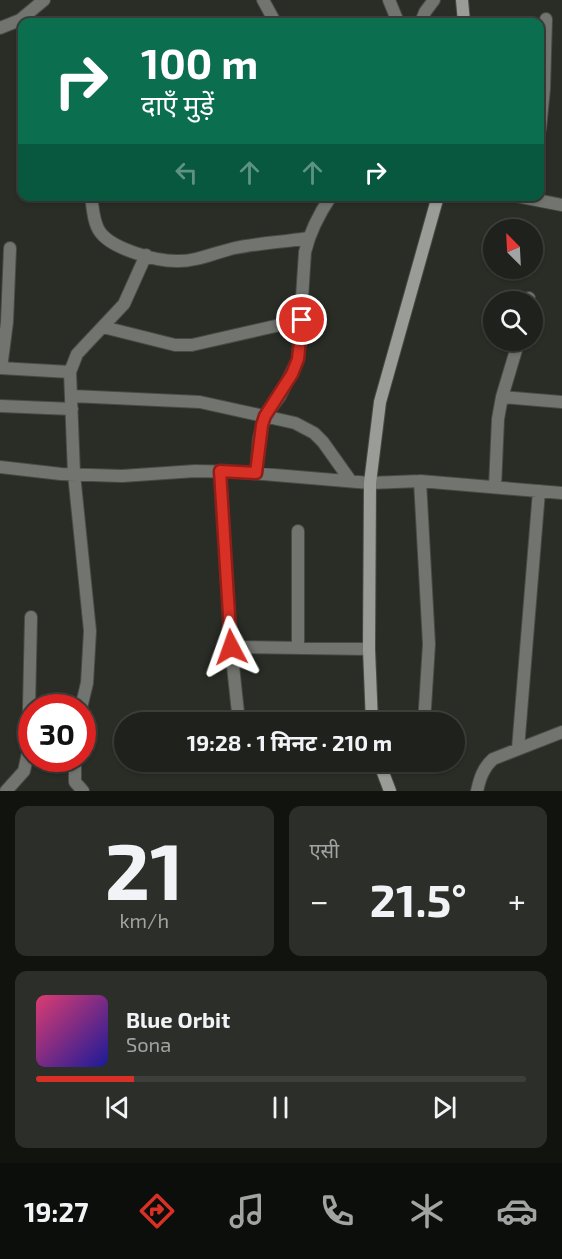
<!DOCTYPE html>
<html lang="hi">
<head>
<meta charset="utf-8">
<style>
  body { margin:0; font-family:"Exo 2","Noto Sans Devanagari",sans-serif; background:#2c2f29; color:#f1f3f6; height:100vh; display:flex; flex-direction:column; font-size:22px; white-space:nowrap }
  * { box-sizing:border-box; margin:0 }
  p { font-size:20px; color:#a1a4a3 }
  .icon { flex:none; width:33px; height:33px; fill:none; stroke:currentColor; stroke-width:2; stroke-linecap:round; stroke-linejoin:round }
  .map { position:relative; height:791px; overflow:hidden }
  .side { display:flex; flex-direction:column; gap:15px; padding:15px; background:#11130f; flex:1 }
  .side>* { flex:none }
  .hud { position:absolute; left:18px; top:18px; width:526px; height:183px; border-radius:12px; box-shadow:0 2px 4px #0004,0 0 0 2px #3c3f3b; background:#0b6e4f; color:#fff; overflow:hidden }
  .needle { width:39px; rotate:336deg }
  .buttons { position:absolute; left:483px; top:219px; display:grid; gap:12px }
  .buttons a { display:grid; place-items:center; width:60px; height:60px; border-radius:50%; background:#1f221c; box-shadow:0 2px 4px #0004,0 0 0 2px #3c3f3b; font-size:30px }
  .speed { position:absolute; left:18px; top:694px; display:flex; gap:12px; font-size:30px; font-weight:700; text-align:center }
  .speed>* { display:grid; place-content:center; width:78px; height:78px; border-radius:50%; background:#1f221c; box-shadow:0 2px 4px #0004,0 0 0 2px #3c3f3b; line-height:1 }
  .speed .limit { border:9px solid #d22; background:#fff; color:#111 }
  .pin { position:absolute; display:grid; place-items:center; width:51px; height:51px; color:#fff; margin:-26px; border:3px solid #fff; border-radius:50%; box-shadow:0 2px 6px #0007 }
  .me { position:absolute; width:66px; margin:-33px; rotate:356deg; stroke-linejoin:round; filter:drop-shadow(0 0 4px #0008) }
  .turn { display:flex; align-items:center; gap:21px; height:126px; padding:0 24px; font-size:27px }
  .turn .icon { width:78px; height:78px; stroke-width:2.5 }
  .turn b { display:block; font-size:42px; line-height:51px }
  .lanes { display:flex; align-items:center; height:57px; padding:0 24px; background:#0003; justify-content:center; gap:30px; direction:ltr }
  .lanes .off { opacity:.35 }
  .big { font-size:45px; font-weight:700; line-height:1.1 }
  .side .widget { flex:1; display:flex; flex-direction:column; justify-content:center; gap:9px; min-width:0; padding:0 21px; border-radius:12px; background:#2c2f29 }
  .side .dial { align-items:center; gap:0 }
  .dial b { font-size:78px; line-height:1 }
  .song { display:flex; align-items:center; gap:18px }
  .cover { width:72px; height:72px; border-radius:9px; background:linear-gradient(135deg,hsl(340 70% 55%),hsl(240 70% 35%)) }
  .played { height:6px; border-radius:3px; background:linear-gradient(90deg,#d93025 20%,#3c3f3b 20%) }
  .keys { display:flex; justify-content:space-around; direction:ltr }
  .heat { display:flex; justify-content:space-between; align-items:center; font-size:33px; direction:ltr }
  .side .tiles { flex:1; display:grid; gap:15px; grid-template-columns:1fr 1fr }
  .widget:last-child { grid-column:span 2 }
  .trip { position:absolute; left:114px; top:712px; width:351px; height:60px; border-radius:30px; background:#1f221c; box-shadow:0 2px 4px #0004,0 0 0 2px #3c3f3b; font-weight:700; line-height:60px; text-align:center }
  .menu { display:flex; height:96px; justify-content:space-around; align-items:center; background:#0c0e0b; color:#a1a4a3 }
  .menu .icon { width:42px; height:42px }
  .menu .active { color:#d93025 }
  .menu b { font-size:27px; color:#f1f3f6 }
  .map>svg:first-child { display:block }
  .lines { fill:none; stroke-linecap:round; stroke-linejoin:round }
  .street-casing { stroke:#474b44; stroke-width:14 }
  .secondary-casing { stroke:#474b44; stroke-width:14 }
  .street { stroke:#727470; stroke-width:12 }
  .secondary { stroke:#9a9d97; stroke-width:12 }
  .route-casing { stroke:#8d1f18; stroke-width:15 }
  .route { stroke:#d93025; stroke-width:10 }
</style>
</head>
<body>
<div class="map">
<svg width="562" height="791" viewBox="0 0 562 791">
  <rect width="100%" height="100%" fill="#292d26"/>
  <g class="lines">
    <g class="street-casing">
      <path id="street" d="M263 0 275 22
        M389 0 398 22
        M421 22 425 12 434 0
        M0 28 20 20 44 0
        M540 129 544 89 546 19
        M91 196C93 208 93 222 100 232 112 249 156 261 176 261 196 262 216 252 235 248 259 243 284 242 308 238
        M516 196 562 205
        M528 302 529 298
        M103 327 175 345H192L302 320
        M0 368 70 372
        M1 368 7 322 10 248
        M72 396 200 402 295 423 314 433 323 442 350 480
        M502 397 562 402
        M0 406 72 409
        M0 467 61 474 122 476 195 471 240 472 370 483 420 481 562 493
        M220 471 231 647 239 722
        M256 473 259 438 265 416 280 396 298 359 305 252C310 231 319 214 331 196
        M420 481 429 644 424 723
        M495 487 498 419 502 397 519 340
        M298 531V648
        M231 647 369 649
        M81 708 87 683 90 631 74 474 70 372 77 354 124 304 146 255
        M518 749 539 491
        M75 759V782L83 791
        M6 791 24 771 28 753 31 617
        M477 791C480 778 483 768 493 759L562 732"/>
    </g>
    <g class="secondary-casing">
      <path id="secondary" d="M462 0 464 22
        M372 723 369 649 370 483 380 402 438 196
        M379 762 390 791"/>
    </g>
    <use href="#street" class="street"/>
    <use href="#secondary" class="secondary"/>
  </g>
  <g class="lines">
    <g class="route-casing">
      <path id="route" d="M231 647 220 471 256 473 262 425 265 416 292 374 298 359 302 320"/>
    </g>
    <use href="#route" class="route"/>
  </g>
</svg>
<div class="buttons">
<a><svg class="needle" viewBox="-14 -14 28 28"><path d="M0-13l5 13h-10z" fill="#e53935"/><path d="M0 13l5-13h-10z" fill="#a1a4a3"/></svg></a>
<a><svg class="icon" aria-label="search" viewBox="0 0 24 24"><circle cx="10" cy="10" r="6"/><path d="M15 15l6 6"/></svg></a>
</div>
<div class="speed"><div class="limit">30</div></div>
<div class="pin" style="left:302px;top:320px;background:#d93025"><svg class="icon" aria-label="arrive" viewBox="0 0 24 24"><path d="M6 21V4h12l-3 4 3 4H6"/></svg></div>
<svg class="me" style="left:231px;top:647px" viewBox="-20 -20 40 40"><path d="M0-17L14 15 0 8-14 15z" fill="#d93025" stroke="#fff" stroke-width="4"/></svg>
<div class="trip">19:28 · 1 मिनट · 210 m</div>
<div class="hud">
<div class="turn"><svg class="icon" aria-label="right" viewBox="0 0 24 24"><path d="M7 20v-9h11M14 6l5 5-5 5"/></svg><div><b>100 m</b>दाएँ मुड़ें</div></div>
<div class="lanes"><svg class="icon off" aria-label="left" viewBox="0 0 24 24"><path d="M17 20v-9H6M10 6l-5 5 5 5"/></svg><svg class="icon off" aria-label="ahead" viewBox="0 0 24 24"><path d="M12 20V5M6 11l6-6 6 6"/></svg><svg class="icon off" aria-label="ahead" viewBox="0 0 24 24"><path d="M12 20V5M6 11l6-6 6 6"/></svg><svg class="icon" aria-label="right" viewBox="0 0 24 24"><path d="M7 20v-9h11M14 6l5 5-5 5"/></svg></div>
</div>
</div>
<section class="side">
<div class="tiles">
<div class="widget dial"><b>21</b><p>km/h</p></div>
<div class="widget"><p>एसी</p>
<div class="heat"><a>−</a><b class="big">21.5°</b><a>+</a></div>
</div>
<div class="widget">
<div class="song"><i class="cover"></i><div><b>Blue Orbit</b><p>Sona</p></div></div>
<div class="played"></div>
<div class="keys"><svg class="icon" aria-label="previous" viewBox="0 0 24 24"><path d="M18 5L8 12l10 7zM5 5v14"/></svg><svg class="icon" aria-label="pause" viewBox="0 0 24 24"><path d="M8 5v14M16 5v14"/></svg><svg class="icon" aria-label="next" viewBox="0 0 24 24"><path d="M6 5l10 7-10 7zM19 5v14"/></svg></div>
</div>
</div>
</section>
<nav class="menu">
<b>19:27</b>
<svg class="icon active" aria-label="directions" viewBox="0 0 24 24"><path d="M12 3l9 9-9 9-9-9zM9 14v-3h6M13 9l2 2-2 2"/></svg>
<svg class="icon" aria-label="music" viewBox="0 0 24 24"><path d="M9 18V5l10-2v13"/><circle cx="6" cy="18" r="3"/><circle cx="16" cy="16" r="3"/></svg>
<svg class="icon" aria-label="phone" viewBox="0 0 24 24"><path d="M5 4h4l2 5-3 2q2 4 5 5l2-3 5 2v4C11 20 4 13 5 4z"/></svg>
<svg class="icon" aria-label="climate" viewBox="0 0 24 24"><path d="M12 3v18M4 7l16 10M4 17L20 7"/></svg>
<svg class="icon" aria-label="car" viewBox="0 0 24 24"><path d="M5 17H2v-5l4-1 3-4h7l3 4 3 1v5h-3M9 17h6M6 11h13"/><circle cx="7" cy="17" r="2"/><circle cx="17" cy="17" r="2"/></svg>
</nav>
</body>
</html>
